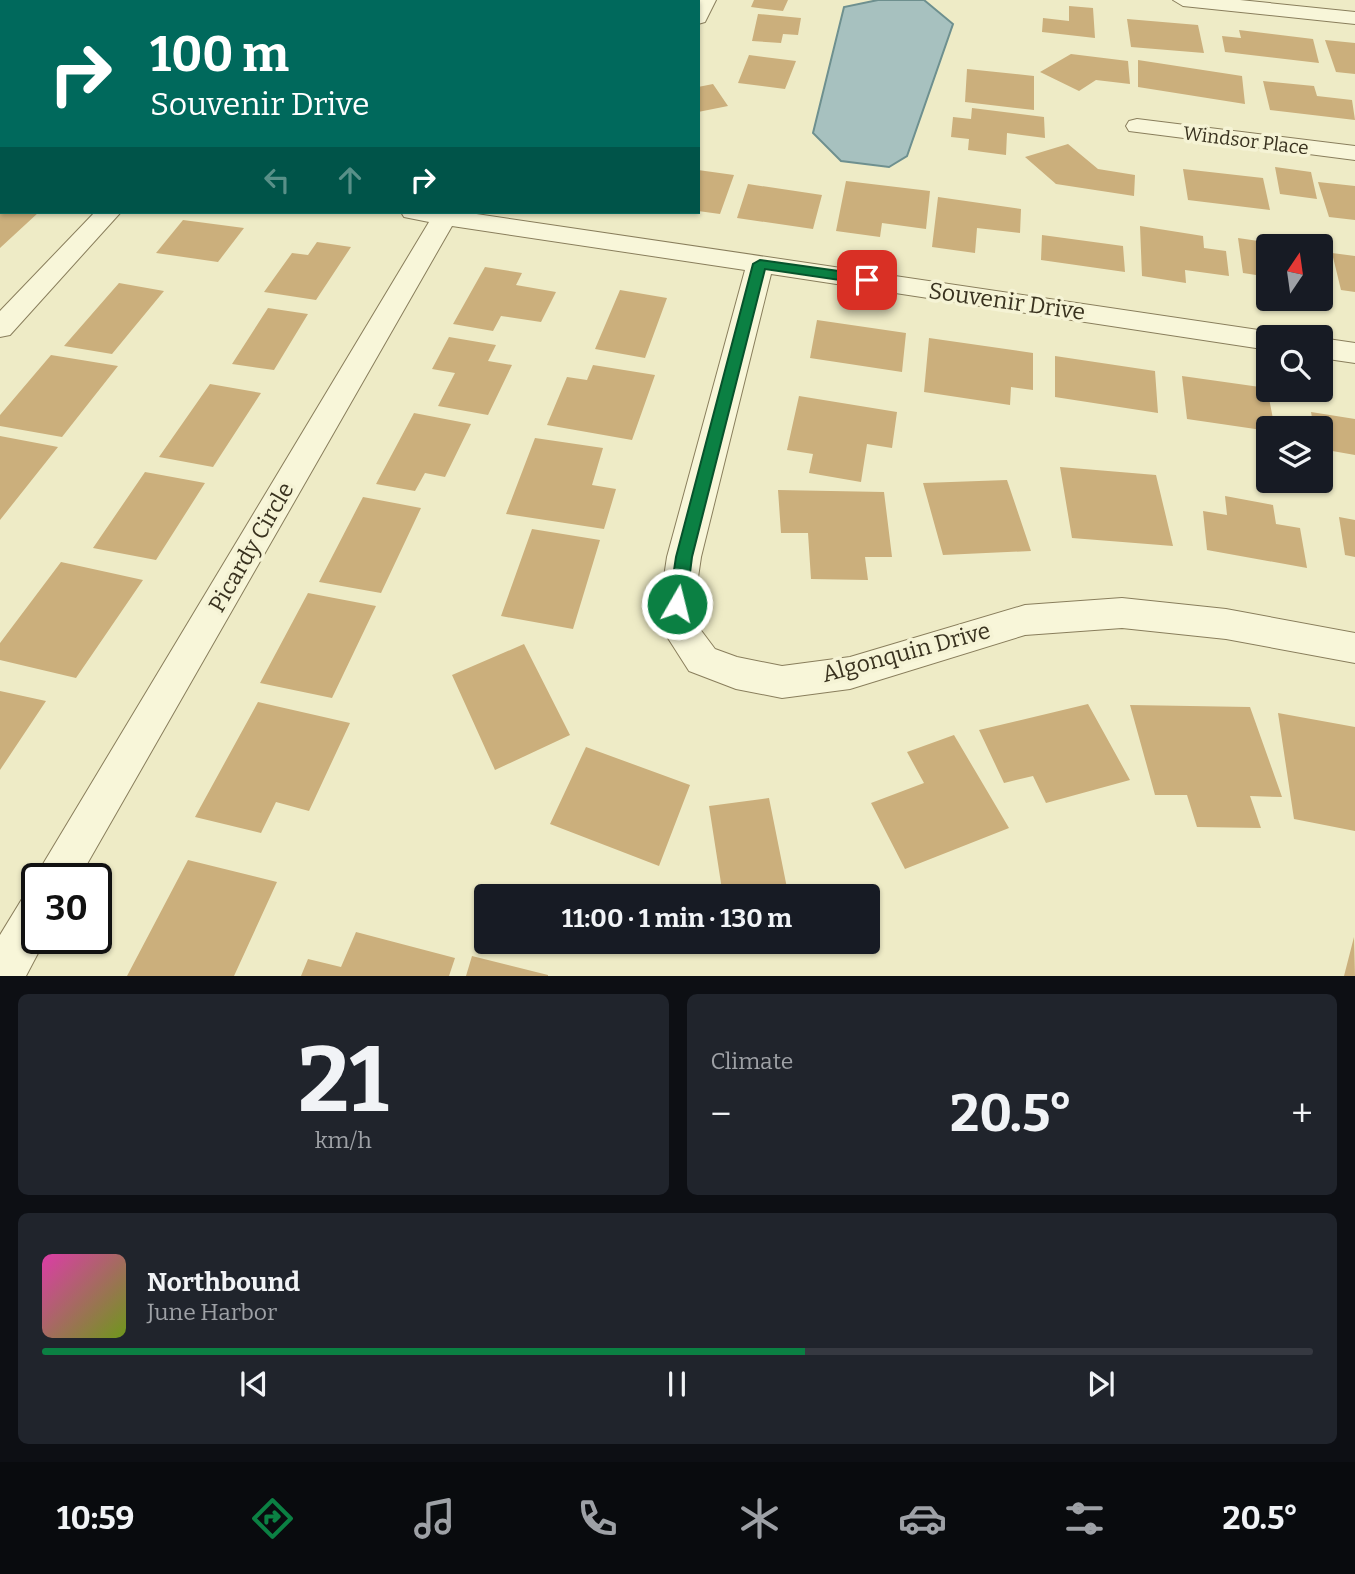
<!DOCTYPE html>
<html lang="en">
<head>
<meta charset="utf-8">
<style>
  body { margin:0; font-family:Bitter,serif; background:#20242c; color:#f1f3f6; height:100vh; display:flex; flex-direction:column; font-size:26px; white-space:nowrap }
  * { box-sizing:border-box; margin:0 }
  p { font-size:23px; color:#9ea1a6 }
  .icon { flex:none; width:38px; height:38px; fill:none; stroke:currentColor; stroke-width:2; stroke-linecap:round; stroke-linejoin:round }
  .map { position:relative; height:976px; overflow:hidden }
  .drawer { display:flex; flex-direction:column; gap:18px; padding:18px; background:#0d0f14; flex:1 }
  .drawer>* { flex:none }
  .top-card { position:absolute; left:0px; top:0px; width:700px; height:214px; box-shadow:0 2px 5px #0004; background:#00695c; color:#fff; overflow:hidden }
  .needle { width:46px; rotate:13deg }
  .controls { position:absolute; left:1256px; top:234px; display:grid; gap:14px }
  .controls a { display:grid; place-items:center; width:77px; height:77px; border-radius:7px; background:#171b24; box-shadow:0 2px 5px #0004; font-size:35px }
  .speed { position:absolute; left:21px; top:863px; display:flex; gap:14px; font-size:35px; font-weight:700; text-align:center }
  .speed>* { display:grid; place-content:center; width:91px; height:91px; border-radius:50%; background:#171b24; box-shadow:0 2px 5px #0004; line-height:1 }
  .speed .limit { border:4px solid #111; border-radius:10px; background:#fff; color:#111 }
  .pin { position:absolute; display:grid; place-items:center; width:60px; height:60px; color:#fff; margin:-30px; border-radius:14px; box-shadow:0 4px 10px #0006 }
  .me { position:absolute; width:77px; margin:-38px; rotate:8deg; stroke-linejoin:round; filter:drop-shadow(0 0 5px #0008) }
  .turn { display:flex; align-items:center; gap:24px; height:147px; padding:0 35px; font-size:32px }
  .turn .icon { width:91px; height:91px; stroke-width:2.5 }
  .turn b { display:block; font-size:49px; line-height:60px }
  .lanes { display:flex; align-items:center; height:66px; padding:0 35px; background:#0003; justify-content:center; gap:35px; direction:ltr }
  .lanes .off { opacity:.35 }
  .big { font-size:52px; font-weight:700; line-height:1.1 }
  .drawer .tile { flex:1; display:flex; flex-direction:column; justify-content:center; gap:10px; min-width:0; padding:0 24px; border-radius:10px; background:#20242c }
  .drawer .dial { align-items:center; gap:0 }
  .dial b { font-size:91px; line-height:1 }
  .song { display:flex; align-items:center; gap:21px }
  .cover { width:84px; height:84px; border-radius:10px; background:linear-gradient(135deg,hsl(320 70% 55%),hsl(80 70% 35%)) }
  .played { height:7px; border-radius:4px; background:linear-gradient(90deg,#0b8043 60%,#363941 60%) }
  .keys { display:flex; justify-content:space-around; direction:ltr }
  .heat { display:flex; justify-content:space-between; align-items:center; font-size:38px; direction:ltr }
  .drawer .tiles { flex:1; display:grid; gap:18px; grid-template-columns:1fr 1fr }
  .tile:last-child { grid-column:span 2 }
  .trip { position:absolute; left:474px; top:884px; width:406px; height:70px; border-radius:7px; background:#171b24; box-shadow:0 2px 5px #0004; font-weight:700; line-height:70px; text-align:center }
  .tabs { display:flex; height:112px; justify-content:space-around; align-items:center; background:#090b0e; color:#9ea1a6 }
  .tabs .icon { width:49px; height:49px }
  .tabs .current { color:#0b8043 }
  .tabs b { font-size:32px; color:#f1f3f6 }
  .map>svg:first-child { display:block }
  .water { fill:#a7c1bf; stroke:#6e908f; stroke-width:2 }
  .building { fill:#cbaf7c }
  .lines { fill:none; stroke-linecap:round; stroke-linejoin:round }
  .service-casing { stroke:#897e5c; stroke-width:2 }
  .minor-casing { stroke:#897e5c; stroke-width:2 }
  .service { fill:#f8f6d9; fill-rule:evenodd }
  .minor { fill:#f8f6d9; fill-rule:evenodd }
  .route { fill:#0b8043; stroke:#07532c; stroke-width:2 }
  .labels { text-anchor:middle; stroke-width:7; stroke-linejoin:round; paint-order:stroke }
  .far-street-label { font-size:19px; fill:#39321f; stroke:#f5f3d5 }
  .street-label { font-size:23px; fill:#39321f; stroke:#f5f3d5 }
</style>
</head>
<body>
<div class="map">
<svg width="1355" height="976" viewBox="0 0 1355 976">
  <rect width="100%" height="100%" fill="#eeebc6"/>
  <path class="water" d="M878 0H924L953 24 907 156 889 167 841 161 813 133 844 7Z"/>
  <path class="building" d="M754 0H788L783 11 751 7Z
    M1069 6 1093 8 1095 38 1042 32 1043 18 1069 21Z
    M758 14 801 18 798 35 783 34 781 43 752 41Z
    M1127 19 1198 25 1204 53 1131 47Z
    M1239 30 1313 39 1319 63 1225 52 1222 36 1241 38Z
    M1325 40 1355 43V74L1336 72Z
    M1071 54 1128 61 1130 84 1096 80 1079 91 1040 72Z
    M749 55 796 61 785 89 738 83Z
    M1138 60 1242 76 1245 104 1138 87Z
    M967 69 1034 76V110L965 102Z
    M1263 81 1314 86 1317 96 1352 100 1355 120 1270 110Z
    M713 84 728 106 698 112V87Z
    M972 108 1044 117 1045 138 1007 133 1006 155 968 150 969 139 951 137 953 117 971 119Z
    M1068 144 1098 169 1135 175 1134 196 1056 184 1025 157Z
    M1275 167 1311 172 1317 199 1280 194Z
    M1183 169 1263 178 1270 210 1188 200Z
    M698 170 734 175 720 214 698 211Z
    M846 181 930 191 926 229 882 223 880 237 836 231Z
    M1318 182 1355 186V220L1329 217Z
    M748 184 822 195 813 229 737 218Z
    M938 197 1021 209 1020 233 977 228 975 253 932 247Z
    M0 212H39L0 248Z
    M183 220 244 228 218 262 156 253Z
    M1140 226 1203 236 1204 248 1226 251 1229 276 1185 270 1186 283 1142 276Z
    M1042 235 1123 246 1125 272 1041 260Z
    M1238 238 1285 245 1269 247V277L1243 273Z
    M317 242 351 247 316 300 264 292 292 253 308 255Z
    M1332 253 1355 256V292L1341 290Z
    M485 267 522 273 516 285 556 292 541 322 501 316 493 331 453 324Z
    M119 283 164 291 112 354 64 346Z
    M620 290 667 298 645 358 595 349Z
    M268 308 308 314 274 370 232 364Z
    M817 320 906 333 902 372 810 358Z
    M449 337 496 345 488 361 512 365 488 415 438 406 455 373 432 369Z
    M929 338 1033 353V390L1011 387 1010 405 924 392Z
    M51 355 118 366 62 437 0 426V415Z
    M1055 356 1155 371 1158 413 1055 397Z
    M593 365 655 375 632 440 547 425 567 377 587 380Z
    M1182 376 1267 388 1275 429H1269V431L1187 419Z
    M210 384 261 393 213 467 159 457Z
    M799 396 897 412 892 448 867 444 861 482 809 473 813 454 787 450Z
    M1311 412 1355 419V455L1321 449V429H1314Z
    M414 413 471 424 445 477 425 473 415 491 376 484Z
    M0 436 58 447 0 520Z
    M535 438 603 448 592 485 616 489 604 529 506 514Z
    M1060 467 1156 475 1173 546 1072 538Z
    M145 472 205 483 156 560 93 548Z
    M1007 480 1031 551 943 555 923 483Z
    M778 490 884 492 892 557H865L868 580 811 579 808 533H781Z
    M1225 496 1273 505 1276 524 1300 528 1307 568 1207 550 1203 511 1227 515Z
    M363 497 421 508 381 593 319 582Z
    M1339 517 1355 520V557L1345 555Z
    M532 529 600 540 573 629 501 616Z
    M61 562 143 580 76 678 0 660V643Z
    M308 593 376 606 332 698 260 683Z
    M524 644 570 735 495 770 452 675Z
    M0 691 46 701 0 770Z
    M258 702 350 723 309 811 276 802 261 833 195 817Z
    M1088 704 1130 780 1046 803 1033 776 1004 783 979 730Z
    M1130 705 1250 707 1282 797 1250 796 1261 828 1197 827 1187 795H1155Z
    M1278 713 1355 727V831L1294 819Z
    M954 735 1009 828 905 869 871 803 924 783 907 752Z
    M586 747 690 785 659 866 550 824Z
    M769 798 788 893 765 896H723L709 806Z
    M188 860 277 882 234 976H127Z
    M356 932 455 958 449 976H301L308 959 341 967Z
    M1354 937 1355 976H1344Z
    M472 956 548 975V976H466Z"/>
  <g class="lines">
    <g class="service-casing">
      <path id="service" d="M151 0H162L150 2Z
        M0 31H2V37H0Z"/>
    </g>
    <g class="minor-casing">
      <path id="minor" d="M696 0H716L705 22 698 24Z
        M1173 0H1240L1355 12V24L1183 6Z
        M1137 119 1355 146V160L1129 131 1126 126 1129 121Z
        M95 212H121L10 335 0 337V311Z
        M401 212H463L1279 333 1282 338H1269V350L771 274 701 557 694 604 700 629 715 649 737 657 782 666 850 657 1025 605 1122 598 1226 609 1355 633V663L1226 639 1122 628 1025 635 850 689 782 698 736 689 689 671 666 635 660 604 667 557 745 270 452 226 79 878 37 879 43 864 429 222 404 217Z
        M1321 338 1355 343V363L1321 358Z
        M37 893V938H46L26 976H0V935L22 899Z"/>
    </g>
    <use href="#service" class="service"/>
    <use href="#minor" class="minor"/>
  </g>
  <path class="route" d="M760 260 867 275 874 280 867 284 765 269 692 557 686 604 683 609 677 611 671 609 669 604 676 557 753 264Z"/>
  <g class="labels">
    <g class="far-street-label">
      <text transform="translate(1246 140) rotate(7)" y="7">Windsor Place</text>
    </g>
    <g class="street-label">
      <text transform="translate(1007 301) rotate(8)" y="8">Souvenir Drive</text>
      <text transform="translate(251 547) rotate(-60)" y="8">Picardy Circle</text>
      <text transform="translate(906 652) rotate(-15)" y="8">Algonquin Drive</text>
    </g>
  </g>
</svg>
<div class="controls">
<a><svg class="needle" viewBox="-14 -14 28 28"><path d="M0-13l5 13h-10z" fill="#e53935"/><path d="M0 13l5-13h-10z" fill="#9ea1a6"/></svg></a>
<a><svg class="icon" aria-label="search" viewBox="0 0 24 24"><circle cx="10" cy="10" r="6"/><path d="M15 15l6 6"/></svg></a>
<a><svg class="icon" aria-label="layers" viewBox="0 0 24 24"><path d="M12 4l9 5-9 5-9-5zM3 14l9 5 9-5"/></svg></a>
</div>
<div class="speed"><div class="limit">30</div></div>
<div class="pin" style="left:867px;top:280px;background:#d93025"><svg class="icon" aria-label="arrive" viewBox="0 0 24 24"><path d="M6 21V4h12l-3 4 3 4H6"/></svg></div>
<svg class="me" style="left:677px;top:604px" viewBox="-20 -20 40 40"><circle r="17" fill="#0b8043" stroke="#fff" stroke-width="3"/><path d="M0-11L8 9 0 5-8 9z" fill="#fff"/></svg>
<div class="trip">11:00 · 1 min · 130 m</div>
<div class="top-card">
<div class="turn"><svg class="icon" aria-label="right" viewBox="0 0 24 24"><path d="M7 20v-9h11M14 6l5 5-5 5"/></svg><div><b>100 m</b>Souvenir Drive</div></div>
<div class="lanes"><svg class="icon off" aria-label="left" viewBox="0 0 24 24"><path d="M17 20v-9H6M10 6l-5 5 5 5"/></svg><svg class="icon off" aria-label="ahead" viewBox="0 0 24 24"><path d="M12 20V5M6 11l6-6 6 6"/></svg><svg class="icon" aria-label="right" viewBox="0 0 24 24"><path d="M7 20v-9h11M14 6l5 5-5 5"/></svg></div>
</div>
</div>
<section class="drawer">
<div class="tiles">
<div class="tile dial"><b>21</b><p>km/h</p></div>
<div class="tile"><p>Climate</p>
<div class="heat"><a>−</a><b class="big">20.5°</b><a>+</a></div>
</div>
<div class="tile">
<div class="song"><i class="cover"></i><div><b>Northbound</b><p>June Harbor</p></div></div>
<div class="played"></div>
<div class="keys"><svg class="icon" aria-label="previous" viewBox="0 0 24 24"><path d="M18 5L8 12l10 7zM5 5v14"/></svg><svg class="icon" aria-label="pause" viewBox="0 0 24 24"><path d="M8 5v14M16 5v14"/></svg><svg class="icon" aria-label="next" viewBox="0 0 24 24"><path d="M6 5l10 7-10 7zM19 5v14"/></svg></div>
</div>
</div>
</section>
<nav class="tabs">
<b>10:59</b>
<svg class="icon current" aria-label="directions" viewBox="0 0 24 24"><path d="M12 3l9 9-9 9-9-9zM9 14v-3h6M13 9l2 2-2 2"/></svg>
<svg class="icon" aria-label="music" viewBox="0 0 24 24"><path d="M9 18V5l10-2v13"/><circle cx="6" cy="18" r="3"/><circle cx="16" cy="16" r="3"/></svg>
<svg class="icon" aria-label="phone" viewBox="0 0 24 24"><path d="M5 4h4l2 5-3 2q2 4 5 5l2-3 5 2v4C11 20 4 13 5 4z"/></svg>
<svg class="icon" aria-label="climate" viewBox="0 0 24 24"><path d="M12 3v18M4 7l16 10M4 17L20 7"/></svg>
<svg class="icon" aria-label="car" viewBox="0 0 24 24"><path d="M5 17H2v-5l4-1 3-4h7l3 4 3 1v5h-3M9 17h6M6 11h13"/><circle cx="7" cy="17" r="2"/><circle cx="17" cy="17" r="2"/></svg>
<svg class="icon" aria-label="filters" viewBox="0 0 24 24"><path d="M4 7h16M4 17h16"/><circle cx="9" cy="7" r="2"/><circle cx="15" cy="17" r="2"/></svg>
<b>20.5°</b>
</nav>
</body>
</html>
